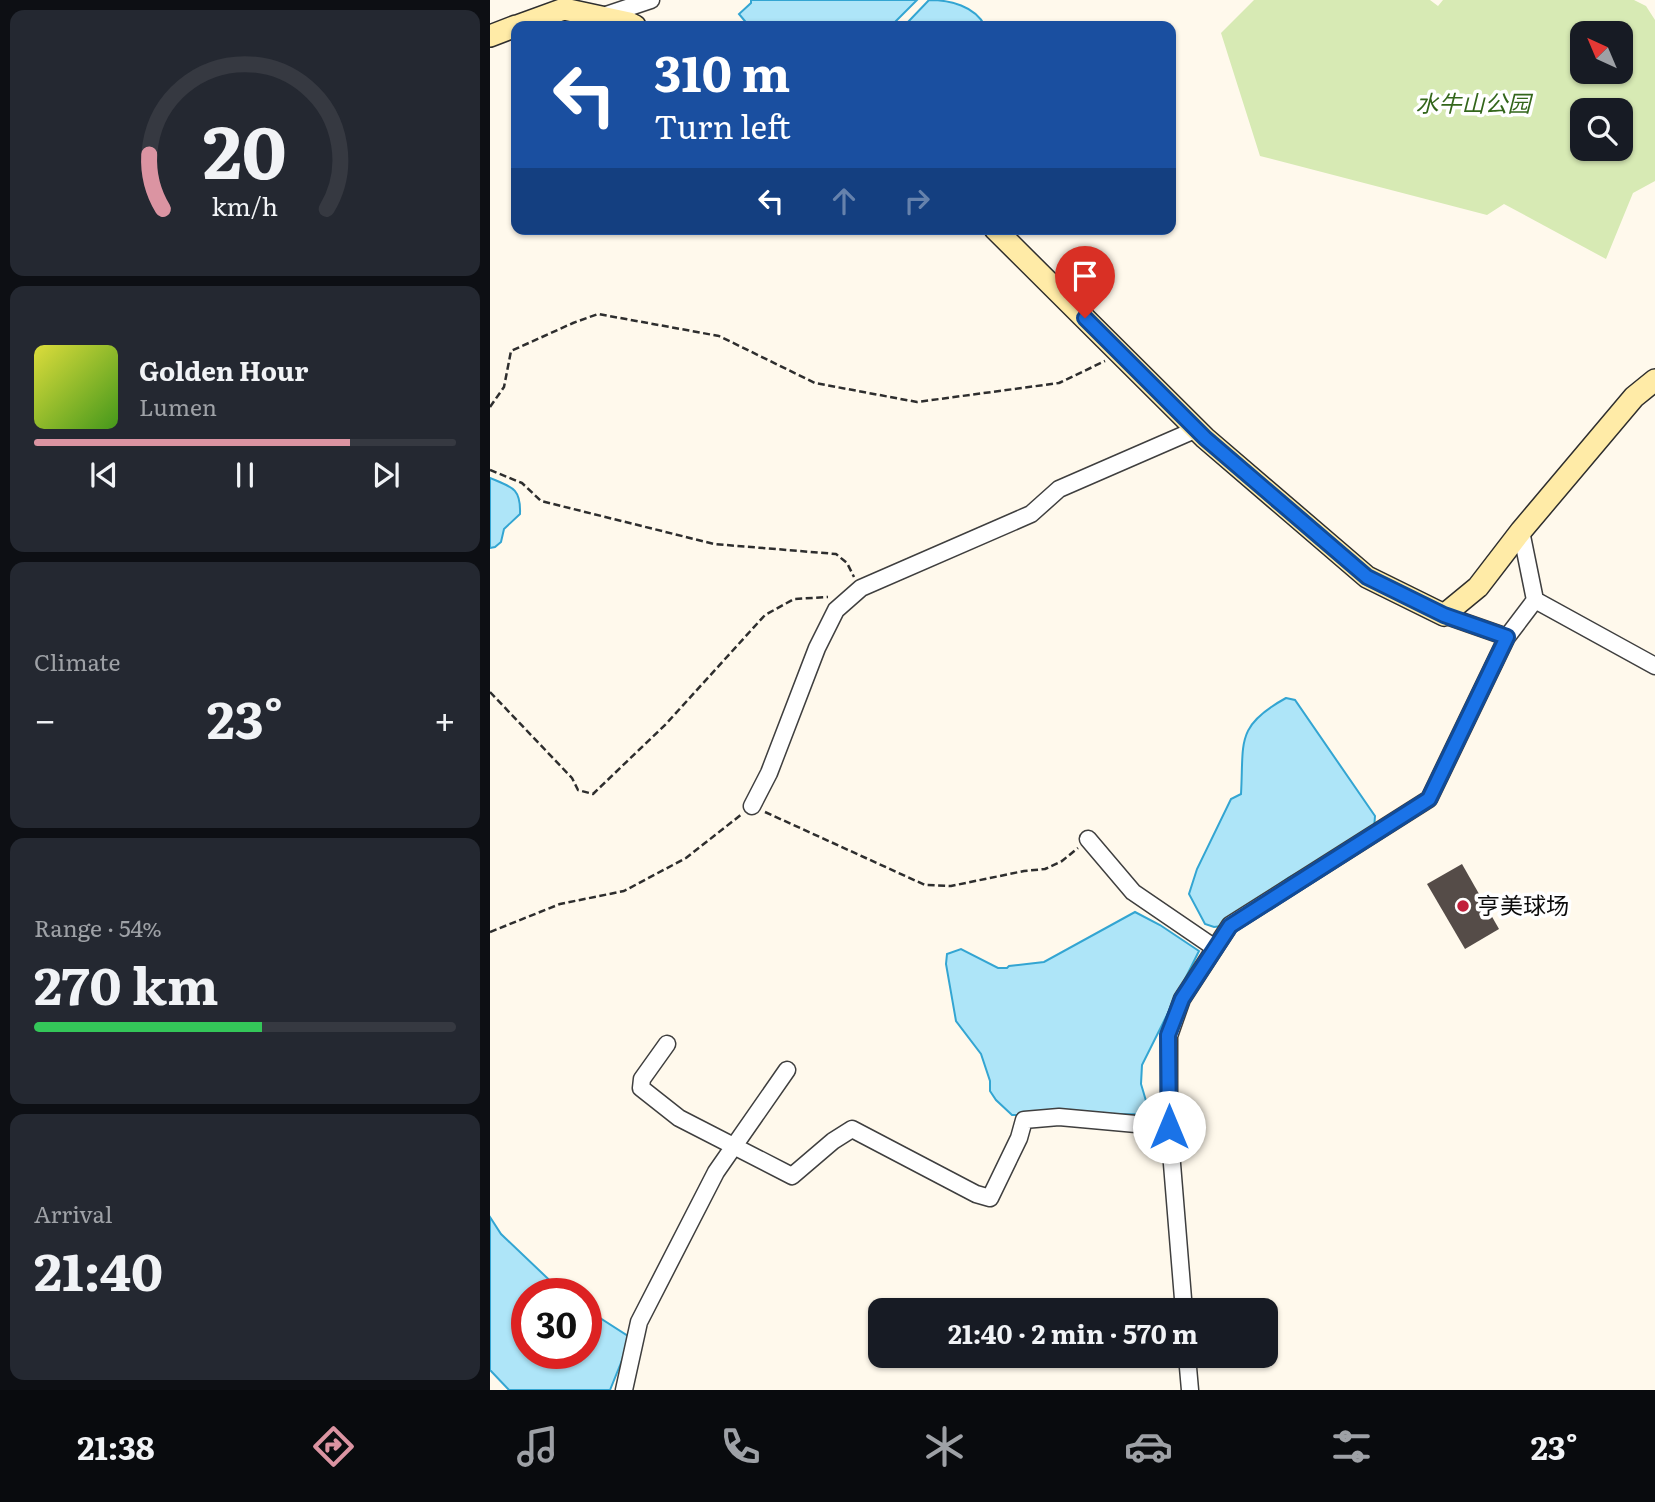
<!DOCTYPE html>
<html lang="en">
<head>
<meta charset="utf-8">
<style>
  body { margin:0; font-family:Literata,"Noto Sans SC",serif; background:#242831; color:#f1f3f6; height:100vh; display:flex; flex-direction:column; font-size:26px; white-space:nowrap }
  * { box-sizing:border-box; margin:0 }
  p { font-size:23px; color:#9ea1a6 }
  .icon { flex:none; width:38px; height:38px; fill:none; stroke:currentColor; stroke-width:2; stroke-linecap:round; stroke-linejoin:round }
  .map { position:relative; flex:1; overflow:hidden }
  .drawer { display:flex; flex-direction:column; gap:10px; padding:10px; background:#0d0f14; width:490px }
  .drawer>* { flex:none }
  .guide { position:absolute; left:21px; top:21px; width:665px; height:214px; border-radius:14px; box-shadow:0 2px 5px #0004; background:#1a4fa0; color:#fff; overflow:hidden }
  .needle { width:46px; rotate:316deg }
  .buttons { position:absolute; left:1080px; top:21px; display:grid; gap:14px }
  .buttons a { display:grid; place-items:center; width:63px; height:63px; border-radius:14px; background:#171b24; box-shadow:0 2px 5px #0004; font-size:35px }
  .speed { position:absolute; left:21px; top:1278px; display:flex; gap:14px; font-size:35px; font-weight:700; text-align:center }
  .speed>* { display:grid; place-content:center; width:91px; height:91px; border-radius:50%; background:#171b24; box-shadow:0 2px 5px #0004; line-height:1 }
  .speed .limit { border:10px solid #d22; background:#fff; color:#111 }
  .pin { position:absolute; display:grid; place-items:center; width:60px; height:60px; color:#fff; margin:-72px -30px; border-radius:50% 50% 50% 0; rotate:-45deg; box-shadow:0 0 7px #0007 }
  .pin .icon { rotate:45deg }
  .me { position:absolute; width:77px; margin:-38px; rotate:0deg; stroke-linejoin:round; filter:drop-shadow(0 0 5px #0008) }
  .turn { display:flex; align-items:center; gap:24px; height:147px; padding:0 28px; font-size:32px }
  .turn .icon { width:91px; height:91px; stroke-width:2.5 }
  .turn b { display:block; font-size:49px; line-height:60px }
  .lanes { display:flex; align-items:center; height:66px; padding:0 28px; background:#0003; justify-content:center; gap:35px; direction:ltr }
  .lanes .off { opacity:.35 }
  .big { font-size:52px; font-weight:700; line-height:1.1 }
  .drawer .tile { flex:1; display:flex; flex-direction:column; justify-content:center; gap:10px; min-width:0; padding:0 24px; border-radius:14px; background:#242831 }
  .drawer .dial { align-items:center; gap:0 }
  .dial svg { height:182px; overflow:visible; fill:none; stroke:#363941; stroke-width:7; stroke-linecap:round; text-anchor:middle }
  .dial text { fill:#f1f3f6; stroke:none }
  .song { display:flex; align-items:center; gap:21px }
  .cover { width:84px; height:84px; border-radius:10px; background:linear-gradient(135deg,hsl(60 70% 55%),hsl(100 70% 35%)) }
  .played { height:7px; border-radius:4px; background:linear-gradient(90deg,#db94a2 75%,#363941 75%) }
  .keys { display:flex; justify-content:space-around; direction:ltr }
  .heat { display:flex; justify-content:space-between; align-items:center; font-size:38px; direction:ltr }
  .charge { height:10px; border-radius:5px; background:linear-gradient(90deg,#34c759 54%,#363941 0) }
  .trip { position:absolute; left:378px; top:1298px; width:410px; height:70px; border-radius:14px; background:#171b24; box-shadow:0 2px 5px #0004; font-weight:700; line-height:70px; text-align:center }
  .tabs { display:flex; height:112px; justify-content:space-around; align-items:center; background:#090b0e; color:#9ea1a6 }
  .tabs .icon { width:49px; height:49px }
  .tabs .on { color:#db94a2 }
  .tabs b { font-size:32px; color:#f1f3f6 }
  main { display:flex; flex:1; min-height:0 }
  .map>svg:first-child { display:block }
  .green { fill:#d7eab4; fill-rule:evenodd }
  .water { fill:#aee5f8; stroke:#33a5d2; stroke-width:2 }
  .building { fill:#554c48 }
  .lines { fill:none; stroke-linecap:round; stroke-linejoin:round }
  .street-casing { stroke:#3f3f3f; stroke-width:19 }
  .secondary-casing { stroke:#2e2e2e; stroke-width:24 }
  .path { stroke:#2e2e2e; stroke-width:2.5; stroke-dasharray:7 3.5; stroke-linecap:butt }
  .street { stroke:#fff; stroke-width:16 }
  .secondary { stroke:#ffeba7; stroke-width:21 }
  .route-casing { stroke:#114b97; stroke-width:18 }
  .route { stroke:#1a73e8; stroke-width:12 }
  .poi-dot { fill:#c1203b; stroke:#fff; stroke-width:2.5 }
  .labels { text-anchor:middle; stroke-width:7; stroke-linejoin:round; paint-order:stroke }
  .park-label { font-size:23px; font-style:italic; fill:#33661b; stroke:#fff }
  .poi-label { font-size:23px; fill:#0c0c0c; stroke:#fff; text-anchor:start }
</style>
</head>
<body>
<main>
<section class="drawer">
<div class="tile dial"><svg viewBox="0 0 100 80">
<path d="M14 69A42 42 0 1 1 86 69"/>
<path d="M14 69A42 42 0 0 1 8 45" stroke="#db94a2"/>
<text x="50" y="56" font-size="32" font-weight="700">20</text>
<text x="50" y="72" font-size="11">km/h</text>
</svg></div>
<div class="tile">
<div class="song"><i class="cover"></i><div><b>Golden Hour</b><p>Lumen</p></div></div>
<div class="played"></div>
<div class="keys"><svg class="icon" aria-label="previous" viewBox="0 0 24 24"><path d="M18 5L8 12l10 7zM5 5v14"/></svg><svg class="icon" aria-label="pause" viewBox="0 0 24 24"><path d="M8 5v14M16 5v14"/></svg><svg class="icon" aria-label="next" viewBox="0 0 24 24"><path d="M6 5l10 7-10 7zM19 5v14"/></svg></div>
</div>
<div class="tile"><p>Climate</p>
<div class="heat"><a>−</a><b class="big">23°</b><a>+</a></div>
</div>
<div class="tile"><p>Range · 54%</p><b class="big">270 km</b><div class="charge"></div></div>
<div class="tile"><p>Arrival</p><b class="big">21:40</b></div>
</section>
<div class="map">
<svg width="1165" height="1390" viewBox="0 0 1165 1390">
  <rect width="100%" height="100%" fill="#fff9ec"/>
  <path class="green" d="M764 0H940L948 6 953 0H1144L1156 6 1165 20V181L1143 193 1116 259 1014 204 997 215 770 156 731 33ZM1092 33H1130V72H1092ZM1092 110H1130V149H1092Z"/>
  <path class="water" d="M261 0H427L401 26H259L249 14 261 3Z
    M439 0C460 0 485 6 495 26H420L417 23Z
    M0 478C22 487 31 488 30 514L14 529 11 542 5 547 0 548Z
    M796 698 805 700 885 816 884 829 798 878 732 926 724 927 715 924 699 894 707 869 741 799 751 794C754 742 745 726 796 698Z
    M645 912 670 925 709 951 652 1065 651 1084 659 1111 647 1114 522 1115 506 1100 500 1091V1081L491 1054 466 1021 456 964 457 954 471 949 508 968H517L519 966 554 962Z
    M0 1217 11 1234 73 1293H37V1353H96V1309L141 1338 120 1390H19L0 1370Z"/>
  <path class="building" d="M972 864 1009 929 975 949 937 884Z"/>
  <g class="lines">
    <g class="street-casing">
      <path id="street" d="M110 17 161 0
        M1045 600 1165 666
        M954 615 1017 637
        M262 806 279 773 327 648 346 610 371 588 541 514 569 489 707 429
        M598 839 643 892 725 948
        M177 1044 152 1079 151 1088 189 1118 302 1176 343 1141 362 1129 486 1194 500 1198 529 1138 534 1120 569 1117 679 1127
        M694 1311 679 1127V1036L692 999 740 925 939 799 1017 637 1045 600 1031 531
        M697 1356 700 1390
        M134 1390 149 1322 226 1172 297 1070"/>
    </g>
    <g class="secondary-casing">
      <path id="secondary" d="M27 26 74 9 139 23 145 26
        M0 36 26 26
        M505 229 715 438 877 577 954 615 988 587 1031 531 1144 397 1165 380"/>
    </g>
    <path class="path" d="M0 407 14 387 21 351 83 323 108 314 229 336 325 383 427 402 569 383 615 361
      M0 470 32 483 51 501 204 539 224 544 346 554 357 563 364 577
      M0 692 82 778 88 790 103 794 176 724 275 615 304 599 338 597
      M275 812 435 885 461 886 534 871 555 869 572 861 588 848
      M0 932 70 904 134 891 196 858 252 814"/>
    <use href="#street" class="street"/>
    <use href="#secondary" class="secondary"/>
  </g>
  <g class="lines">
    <g class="route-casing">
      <path id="route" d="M595 318 715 438 877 577 954 615 1017 637 939 799 740 926 692 999 678 1035 679 1127"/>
    </g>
    <use href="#route" class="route"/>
  </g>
  <circle class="poi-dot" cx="973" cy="906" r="7"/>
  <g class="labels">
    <g class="park-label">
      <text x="983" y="112">水牛山公园</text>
    </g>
    <g class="poi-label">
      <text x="987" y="914">亨美球场</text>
    </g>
  </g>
</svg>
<div class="buttons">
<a><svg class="needle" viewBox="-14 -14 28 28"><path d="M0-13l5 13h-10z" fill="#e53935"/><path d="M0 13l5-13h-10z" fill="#9ea1a6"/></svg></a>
<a><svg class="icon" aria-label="search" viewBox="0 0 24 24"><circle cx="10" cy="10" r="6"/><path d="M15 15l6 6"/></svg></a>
</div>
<div class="speed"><div class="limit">30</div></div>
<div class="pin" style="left:595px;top:318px;background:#d93025"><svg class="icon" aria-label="arrive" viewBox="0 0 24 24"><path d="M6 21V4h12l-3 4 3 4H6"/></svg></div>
<svg class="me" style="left:679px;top:1127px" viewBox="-20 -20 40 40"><circle r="19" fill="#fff"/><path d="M0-13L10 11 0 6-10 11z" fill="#1a73e8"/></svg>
<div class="trip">21:40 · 2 min · 570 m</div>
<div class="guide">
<div class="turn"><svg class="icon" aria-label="left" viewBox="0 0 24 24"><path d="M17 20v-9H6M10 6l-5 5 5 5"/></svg><div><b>310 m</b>Turn left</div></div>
<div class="lanes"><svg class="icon" aria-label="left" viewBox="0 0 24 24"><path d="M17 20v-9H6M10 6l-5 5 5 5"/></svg><svg class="icon off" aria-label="ahead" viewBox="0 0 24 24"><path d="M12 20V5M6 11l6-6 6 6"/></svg><svg class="icon off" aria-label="right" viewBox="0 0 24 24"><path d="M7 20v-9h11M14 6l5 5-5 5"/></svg></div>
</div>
</div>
</main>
<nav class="tabs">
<b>21:38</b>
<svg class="icon on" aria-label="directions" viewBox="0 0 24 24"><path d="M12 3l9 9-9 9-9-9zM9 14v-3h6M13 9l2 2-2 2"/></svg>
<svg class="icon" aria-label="music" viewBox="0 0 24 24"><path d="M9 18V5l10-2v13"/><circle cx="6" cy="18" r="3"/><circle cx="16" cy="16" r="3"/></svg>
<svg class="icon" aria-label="phone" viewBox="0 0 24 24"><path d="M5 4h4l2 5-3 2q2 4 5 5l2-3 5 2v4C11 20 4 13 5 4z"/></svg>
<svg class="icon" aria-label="climate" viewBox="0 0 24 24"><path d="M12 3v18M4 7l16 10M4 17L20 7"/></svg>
<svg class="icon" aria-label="car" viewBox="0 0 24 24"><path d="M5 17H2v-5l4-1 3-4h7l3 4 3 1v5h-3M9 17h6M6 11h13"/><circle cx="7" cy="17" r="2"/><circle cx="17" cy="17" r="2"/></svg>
<svg class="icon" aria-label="filters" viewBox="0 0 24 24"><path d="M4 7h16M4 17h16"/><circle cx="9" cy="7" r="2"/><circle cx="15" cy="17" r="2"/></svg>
<b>23°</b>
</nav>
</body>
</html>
